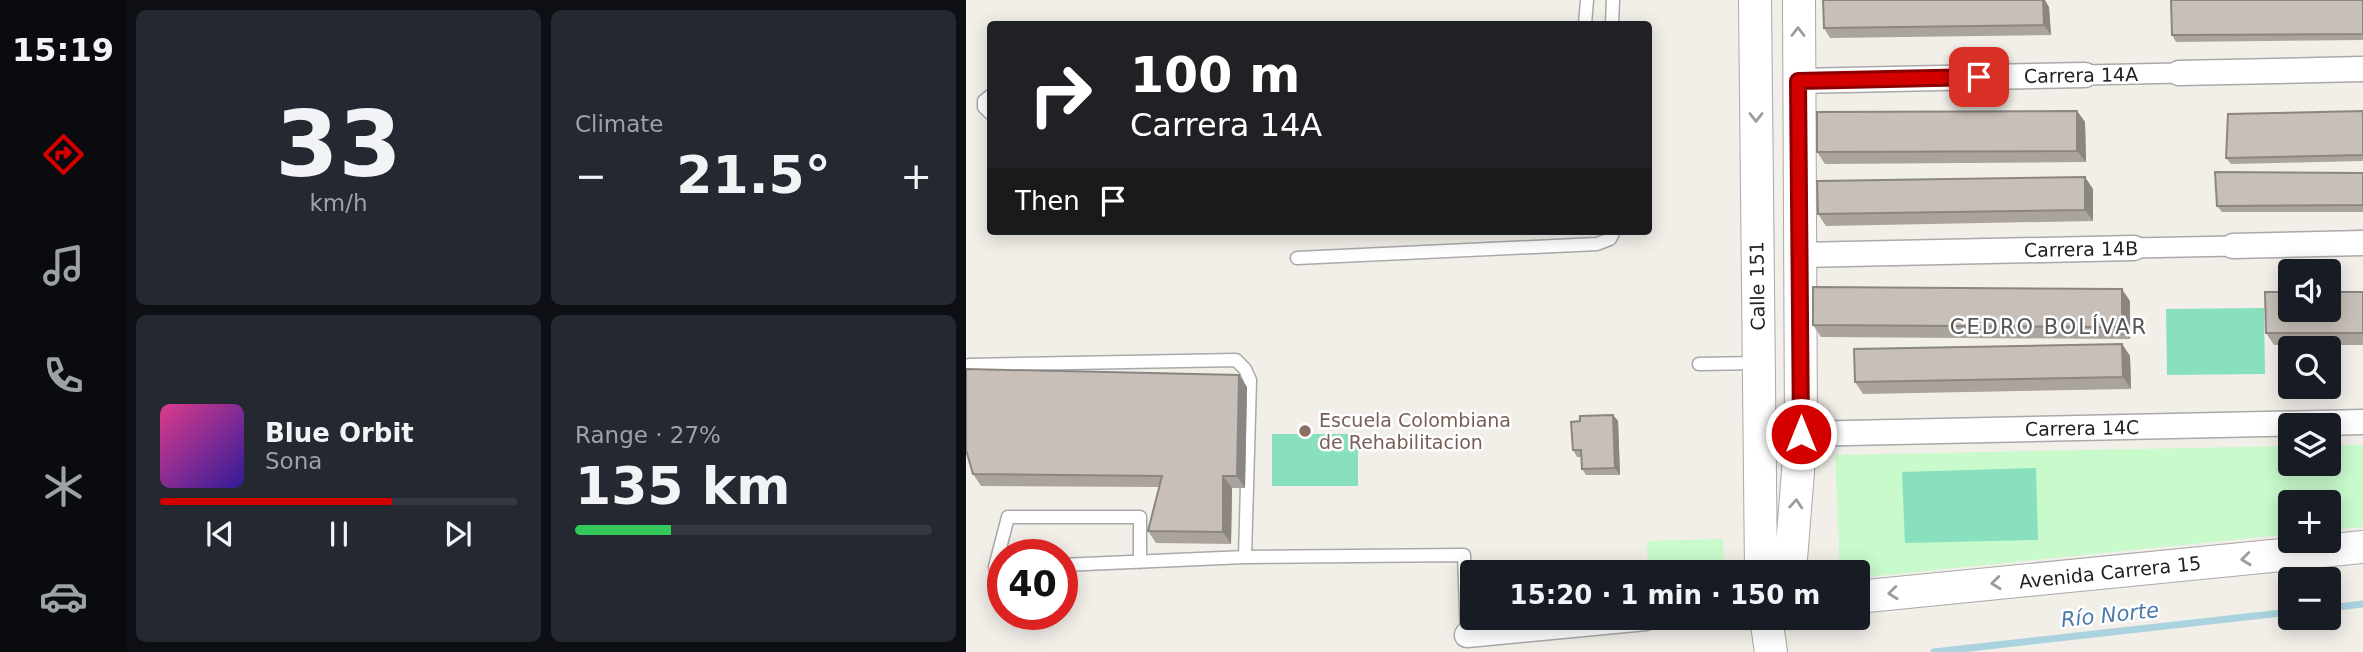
<!DOCTYPE html>
<html lang="en">
<head>
<meta charset="utf-8">
<style>
  body { margin:0; font-family:"DejaVu Sans",sans-serif; background:#242831; color:#f1f3f6; height:100vh; display:flex; flex-direction:column; font-size:26px; white-space:nowrap }
  * { box-sizing:border-box; margin:0 }
  p { font-size:23px; color:#9ea1a6 }
  .icon { flex:none; width:38px; height:38px; fill:none; stroke:currentColor; stroke-width:2; stroke-linecap:round; stroke-linejoin:round }
  .map { position:relative; flex:1; overflow:hidden }
  .side { display:flex; flex-direction:column; gap:10px; padding:10px; background:#0d0f14; width:840px }
  .side>* { flex:none }
  .banner { position:absolute; left:21px; top:21px; width:665px; height:214px; border-radius:7px; box-shadow:0 4px 18px #0003; background:#202124; color:#fff; overflow:hidden }
  .controls { position:absolute; left:1312px; top:259px; display:grid; gap:14px }
  .controls a { display:grid; place-items:center; width:63px; height:63px; border-radius:7px; background:#171b24; box-shadow:0 4px 18px #0003; font-size:35px }
  .speed { position:absolute; left:21px; top:539px; display:flex; gap:14px; font-size:35px; font-weight:700; text-align:center }
  .speed>* { display:grid; place-content:center; width:91px; height:91px; border-radius:50%; background:#171b24; box-shadow:0 4px 18px #0003; line-height:1 }
  .speed .limit { border:10px solid #d22; background:#fff; color:#111 }
  .pin { position:absolute; display:grid; place-items:center; width:60px; height:60px; color:#fff; margin:-30px; border-radius:14px; box-shadow:0 4px 10px #0006 }
  .me { position:absolute; width:77px; margin:-38px; rotate:0deg; stroke-linejoin:round; filter:drop-shadow(0 0 5px #0008) }
  .turn { display:flex; align-items:center; gap:24px; height:147px; padding:0 28px; font-size:32px }
  .turn .icon { width:91px; height:91px; stroke-width:2.5 }
  .turn b { display:block; font-size:49px; line-height:60px }
  .then { display:flex; align-items:center; height:66px; padding:0 28px; background:#0003; gap:14px; font-size:26px }
  .big { font-size:52px; font-weight:800; line-height:1.1 }
  .side .widget { flex:1; display:flex; flex-direction:column; justify-content:center; gap:10px; min-width:0; padding:0 24px; border-radius:10px; background:#242831 }
  .side .dial { align-items:center; gap:0 }
  .dial b { font-size:91px; line-height:1 }
  .song { display:flex; align-items:center; gap:21px }
  .cover { width:84px; height:84px; border-radius:10px; background:linear-gradient(135deg,hsl(330 70% 55%),hsl(250 70% 35%)) }
  .played { height:7px; border-radius:4px; background:linear-gradient(90deg,#d40000 65%,#363941 65%) }
  .keys { display:flex; justify-content:space-around; direction:ltr }
  .heat { display:flex; justify-content:space-between; align-items:center; font-size:38px; direction:ltr }
  .charge { height:10px; border-radius:5px; background:linear-gradient(90deg,#34c759 27%,#363941 0) }
  .side .tiles { flex:1; display:grid; gap:10px; grid-template-columns:repeat(2,1fr) }
  .trip { position:absolute; left:494px; top:560px; width:410px; height:70px; border-radius:7px; background:#171b24; box-shadow:0 4px 18px #0003; font-weight:800; line-height:70px; text-align:center }
  main { display:flex; flex:1; min-height:0 }
  .tab-bar { display:flex; flex-direction:column; width:126px; justify-content:space-around; align-items:center; background:#090b0e; color:#9ea1a6 }
  .tab-bar .icon { width:49px; height:49px }
  .tab-bar .active { color:#d40000 }
  .tab-bar b { font-size:32px; color:#f1f3f6 }
  .map>svg:first-child { display:block }
  .park { fill:#c8facc }
  .pitch { fill:#88e0be }
  .lines { fill:none; stroke-linecap:round; stroke-linejoin:round }
  .stream { stroke:#aad3df; stroke-width:7 }
  .service-casing { stroke:#a9a9a9; stroke-width:15 }
  .pedestrian-casing { stroke:#a9a9a9; stroke-width:22 }
  .minor-casing { stroke:#a9a9a9; stroke-width:27 }
  .tertiary-casing { stroke:#a9a9a9; stroke-width:34 }
  .service { stroke:#fff; stroke-width:12 }
  .pedestrian { stroke:#fff; stroke-width:19 }
  .minor { stroke:#fff; stroke-width:24 }
  .tertiary { stroke:#fff; stroke-width:32 }
  .wall { fill:#aba49e }
  .shaded-wall { fill:#8b8681 }
  .building { fill:#c7bfb8; stroke:#8b8681; stroke-width:2 }
  .oneway { stroke:#9c9c9c }
  .route-casing { stroke:#8a0000; stroke-width:18 }
  .route { stroke:#d40000; stroke-width:12 }
  .education-dot { fill:#8d6e63; stroke:#fff; stroke-width:2.5 }
  .labels { text-anchor:middle; stroke-width:5; stroke-linejoin:round; paint-order:stroke }
  .street-label { font-size:19px; fill:#222; stroke:#fff }
  .education-label { font-size:19px; fill:#785e54; stroke:#fff; text-anchor:start }
  .neighbourhood-label { font-size:21px; letter-spacing:2px; fill:#555; stroke:#fff }
  .water-label { font-size:21px; font-style:italic; fill:#4a7aab; stroke:#fff }
</style>
</head>
<body>
<main>
<nav class="tab-bar">
<b>15:19</b>
<svg class="icon active" aria-label="directions" viewBox="0 0 24 24"><path d="M12 3l9 9-9 9-9-9zM9 14v-3h6M13 9l2 2-2 2"/></svg>
<svg class="icon" aria-label="music" viewBox="0 0 24 24"><path d="M9 18V5l10-2v13"/><circle cx="6" cy="18" r="3"/><circle cx="16" cy="16" r="3"/></svg>
<svg class="icon" aria-label="phone" viewBox="0 0 24 24"><path d="M5 4h4l2 5-3 2q2 4 5 5l2-3 5 2v4C11 20 4 13 5 4z"/></svg>
<svg class="icon" aria-label="climate" viewBox="0 0 24 24"><path d="M12 3v18M4 7l16 10M4 17L20 7"/></svg>
<svg class="icon" aria-label="car" viewBox="0 0 24 24"><path d="M5 17H2v-5l4-1 3-4h7l3 4 3 1v5h-3M9 17h6M6 11h13"/><circle cx="7" cy="17" r="2"/><circle cx="17" cy="17" r="2"/></svg>
</nav>
<section class="side">
<div class="tiles">
<div class="widget dial"><b>33</b><p>km/h</p></div>
<div class="widget"><p>Climate</p>
<div class="heat"><a>−</a><b class="big">21.5°</b><a>+</a></div>
</div>
<div class="widget">
<div class="song"><i class="cover"></i><div><b>Blue Orbit</b><p>Sona</p></div></div>
<div class="played"></div>
<div class="keys"><svg class="icon" aria-label="previous" viewBox="0 0 24 24"><path d="M18 5L8 12l10 7zM5 5v14"/></svg><svg class="icon" aria-label="pause" viewBox="0 0 24 24"><path d="M8 5v14M16 5v14"/></svg><svg class="icon" aria-label="next" viewBox="0 0 24 24"><path d="M6 5l10 7-10 7zM19 5v14"/></svg></div>
</div>
<div class="widget"><p>Range · 27%</p><b class="big">135 km</b><div class="charge"></div></div>
</div>
</section>
<div class="map">
<svg width="1397" height="652" viewBox="0 0 1397 652">
  <rect width="100%" height="100%" fill="#f2efe9"/>
  <path class="park" d="M1363 445H1397V527L1363 530V502H1325V534L891 578V572H874L869 455 1325 446V464H1363Z
    M757 539 758 572H682L681 541Z"/>
  <path class="pitch" d="M1298 308 1299 374 1201 375 1200 309Z
    M306 434H392V486H306Z
    M1070 468 1072 540 939 543 936 472Z"/>
  <g class="lines">
    <path class="stream" d="M1363 608 1397 604
      M968 652 1325 612"/>
    <g class="service-casing">
      <path id="service" d="M619 24 621 0
        M646 24 647 0
        M24 96 18 101V107L24 113
        M331 258 631 244 644 239 648 231
        M733 364 792 363
        M3 365 270 360 279 369 284 380 279 557
        M96 565 279 557 498 555 501 635
        M37 567H29L42 517H174V562"/>
    </g>
    <g class="pedestrian-casing">
      <path id="pedestrian" d="M1119 75 1213 73
        M1168 248 1267 246"/>
    </g>
    <g class="minor-casing">
      <path id="minor" d="M1213 73 1397 69
        M832 81 1119 75
        M1267 246 1397 243
        M834 255 1168 248
        M835 434 1397 422
        M501 635 680 618"/>
    </g>
    <g class="tertiary-casing">
      <path id="tertiary" d="M789 0 795 572
        M824 572 835 434 833 0
        M891 597 1397 547
        M800 618 805 652"/>
    </g>
    <use href="#service" class="service"/>
    <use href="#pedestrian" class="pedestrian"/>
    <use href="#minor" class="minor"/>
    <use href="#tertiary" class="tertiary"/>
  </g>
  <path class="wall" d="M1397 0V40L1210 42 1206 35Z
    M1083 7 1085 35 864 38 858 28Z
    M1111 111 1119 122 1120 162 859 164 851 152Z
    M1397 111V161L1265 164 1260 158Z
    M1397 173V212H1256L1251 206Z
    M1127 189V221L860 226 852 214Z
    M1397 292V345H1308L1300 333Z
    M1164 301V339L855 337 847 325Z
    M1156 344 1164 356 1165 389 897 394 889 382Z
    M273 375 281 387 279 488H266L265 544 190 543 182 531 193 487 15 486 7 474Z
    M647 415 652 421 654 475H620L616 469 615 457H611L607 450 614 421Z"/>
  <path class="shaded-wall" d="M1077 0H1079L1083 7 1085 35 1078 25Z
    M1111 111 1119 122 1120 162 1111 151Z
    M1119 177 1127 189V221L1119 210Z
    M1156 289 1164 301V339L1156 327Z
    M1156 344 1164 356 1165 389 1157 377Z
    M273 375 281 387 279 488 271 476Z
    M647 415 652 421 654 475 649 468Z
    M257 476 266 488 265 544 257 532Z"/>
  <path class="building" d="M857 0H1077L1078 25 858 28Z
    M1205 0H1397V34L1206 35Z
    M1111 111V151L851 152V112Z
    M1397 111V155L1260 158 1262 114Z
    M1249 172 1397 173V205L1251 206Z
    M1119 177V210L852 214 851 181Z
    M847 287 1156 289V327L847 325Z
    M1299 292H1325V310H1363V292H1397V333H1300Z
    M1156 344 1157 377 889 382 888 349Z
    M0 369 273 375 271 476H257V532L182 531 196 476 7 474 0 450Z
    M647 415 649 468 616 469 615 450H607L605 422 614 421V416Z"/>
  <defs><path id="oneway-chevron" d="M-2-3.5L2.5 0L-2 3.5" fill="none" stroke-width="1.6" stroke-linecap="round" stroke-linejoin="round" transform="scale(1.75)"/></defs>
  <g class="oneway">
    <use href="#oneway-chevron" transform="translate(832 32) rotate(-90)"/>
    <use href="#oneway-chevron" transform="translate(790 117) rotate(90)"/>
    <use href="#oneway-chevron" transform="translate(830 504) rotate(-86)"/>
    <use href="#oneway-chevron" transform="translate(1280 559) rotate(174)"/>
    <use href="#oneway-chevron" transform="translate(1030 583) rotate(174)"/>
    <use href="#oneway-chevron" transform="translate(927 593) rotate(174)"/>
  </g>
  <g class="lines">
    <g class="route-casing">
      <path id="route" d="M835 434 832 81 1013 77"/>
    </g>
    <use href="#route" class="route"/>
  </g>
  <circle class="education-dot" cx="339" cy="431" r="7"/>
  <g class="labels">
    <g class="street-label">
      <text transform="translate(1115 75) rotate(-1)" y="7">Carrera 14A</text>
      <text transform="translate(1115 249) rotate(-1)" y="7">Carrera 14B</text>
      <text transform="translate(791 286) rotate(-91)" y="7">Calle 151</text>
      <text transform="translate(1116 428) rotate(-1)" y="7">Carrera 14C</text>
      <text transform="translate(1144 572) rotate(-6)" y="7">Avenida Carrera 15</text>
    </g>
    <g class="education-label">
      <text x="353" y="427">Escuela Colombiana<tspan x="353" dy="22">de Rehabilitacion</tspan></text>
    </g>
    <g class="neighbourhood-label">
      <text x="1083" y="334">CEDRO BOLÍVAR</text>
    </g>
    <g class="water-label">
      <text transform="translate(1144 615) rotate(-6)" y="7">Río Norte</text>
    </g>
  </g>
</svg>
<div class="controls">
<a><svg class="icon" aria-label="sound" viewBox="0 0 24 24"><path d="M4 9h4l5-4v14l-5-4H4zM17 9q2 3 0 6"/></svg></a>
<a><svg class="icon" aria-label="search" viewBox="0 0 24 24"><circle cx="10" cy="10" r="6"/><path d="M15 15l6 6"/></svg></a>
<a><svg class="icon" aria-label="layers" viewBox="0 0 24 24"><path d="M12 4l9 5-9 5-9-5zM3 14l9 5 9-5"/></svg></a>
<a>+</a>
<a>−</a>
</div>
<div class="speed"><div class="limit">40</div></div>
<div class="pin" style="left:1013px;top:77px;background:#d93025"><svg class="icon" aria-label="arrive" viewBox="0 0 24 24"><path d="M6 21V4h12l-3 4 3 4H6"/></svg></div>
<svg class="me" style="left:835px;top:434px" viewBox="-20 -20 40 40"><circle r="17" fill="#d40000" stroke="#fff" stroke-width="3"/><path d="M0-11L8 9 0 5-8 9z" fill="#fff"/></svg>
<div class="trip">15:20 · 1 min · 150 m</div>
<div class="banner">
<div class="turn"><svg class="icon" aria-label="right" viewBox="0 0 24 24"><path d="M7 20v-9h11M14 6l5 5-5 5"/></svg><div><b>100 m</b>Carrera 14A</div></div>
<div class="then">Then<svg class="icon" aria-label="arrive" viewBox="0 0 24 24"><path d="M6 21V4h12l-3 4 3 4H6"/></svg></div>
</div>
</div>
</main>
</body>
</html>
